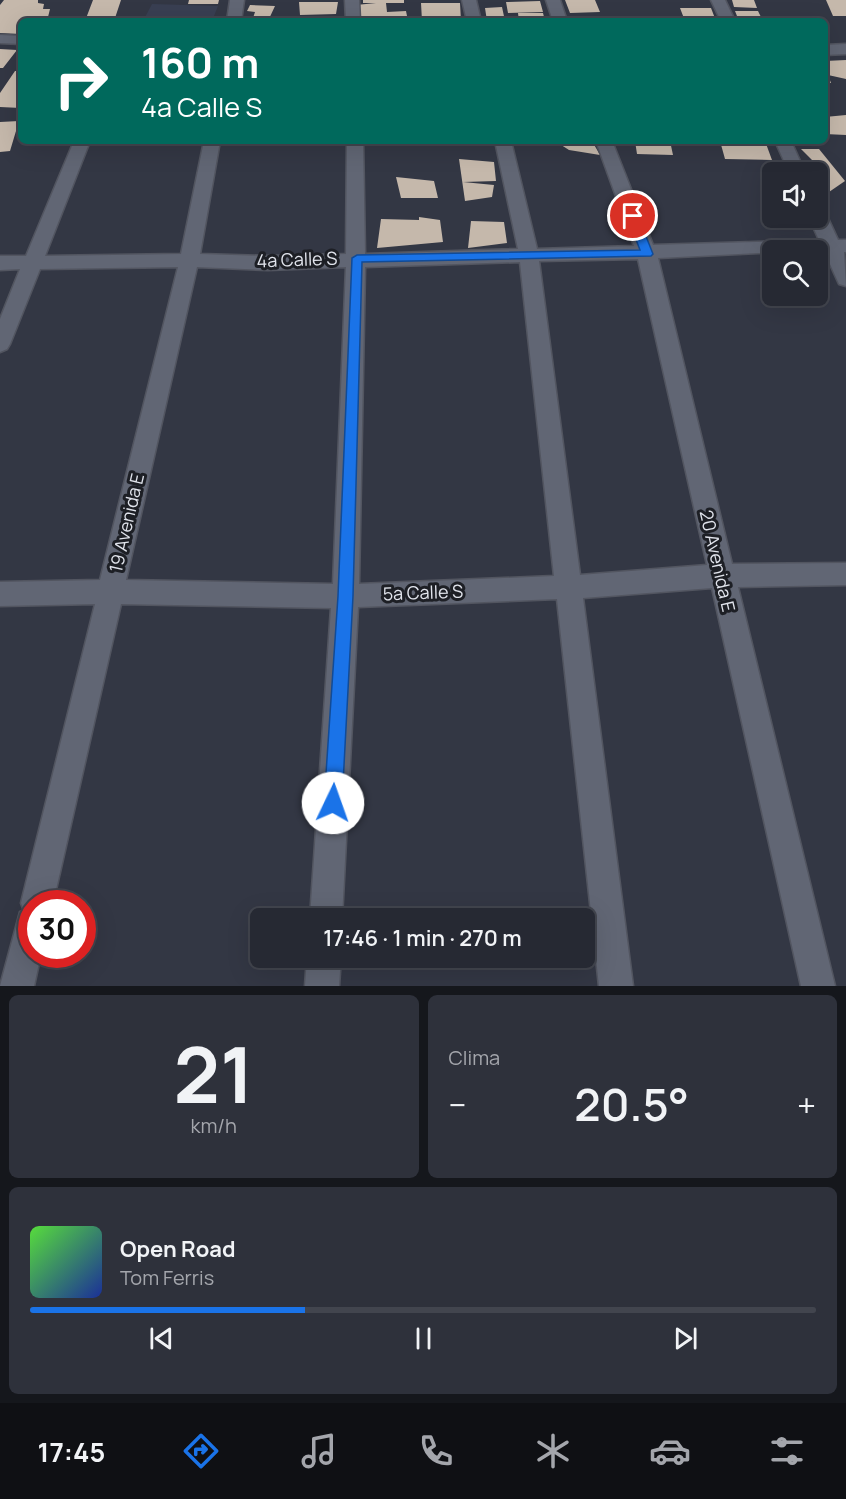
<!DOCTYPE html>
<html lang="es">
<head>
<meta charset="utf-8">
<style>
  body { margin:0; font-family:Manrope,sans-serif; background:#2e313b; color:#f1f3f6; height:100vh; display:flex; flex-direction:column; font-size:22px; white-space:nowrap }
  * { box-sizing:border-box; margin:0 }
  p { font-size:20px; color:#a4a6ac }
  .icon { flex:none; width:33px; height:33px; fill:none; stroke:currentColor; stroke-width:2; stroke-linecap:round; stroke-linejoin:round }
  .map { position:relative; height:986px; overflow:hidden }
  .details { display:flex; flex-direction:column; gap:9px; padding:9px; background:#15171c; flex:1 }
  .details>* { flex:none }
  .guide { position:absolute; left:18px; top:18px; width:810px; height:126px; border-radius:9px; box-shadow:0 6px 24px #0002,0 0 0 2px #42454e; background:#00695c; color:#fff; overflow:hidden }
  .tools { position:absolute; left:762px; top:162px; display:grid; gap:12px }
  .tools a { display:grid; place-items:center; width:66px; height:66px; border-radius:9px; background:#262933; box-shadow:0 6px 24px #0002,0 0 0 2px #42454e; font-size:30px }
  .speed { position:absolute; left:18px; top:890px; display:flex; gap:12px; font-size:30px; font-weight:700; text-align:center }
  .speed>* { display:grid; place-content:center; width:78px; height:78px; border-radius:50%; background:#262933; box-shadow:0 6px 24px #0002,0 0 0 2px #42454e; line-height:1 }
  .speed .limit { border:9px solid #d22; background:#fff; color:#111 }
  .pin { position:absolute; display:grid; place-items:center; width:51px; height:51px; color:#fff; margin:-26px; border:3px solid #fff; border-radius:50%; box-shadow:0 2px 6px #0007 }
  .me { position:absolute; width:66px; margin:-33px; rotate:3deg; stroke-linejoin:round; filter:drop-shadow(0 0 4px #0008) }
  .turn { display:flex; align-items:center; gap:21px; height:126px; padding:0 24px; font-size:27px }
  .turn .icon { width:78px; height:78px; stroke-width:2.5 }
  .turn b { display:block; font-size:42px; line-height:51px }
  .big { font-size:45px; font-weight:600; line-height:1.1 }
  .details .card { flex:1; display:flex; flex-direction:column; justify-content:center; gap:9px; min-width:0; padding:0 21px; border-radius:9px; background:#2e313b }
  .details .dial { align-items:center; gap:0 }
  .dial b { font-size:78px; line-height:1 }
  .song { display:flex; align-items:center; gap:18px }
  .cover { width:72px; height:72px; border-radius:9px; background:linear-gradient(135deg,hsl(110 70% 55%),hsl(230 70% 35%)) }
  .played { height:6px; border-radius:3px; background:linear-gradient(90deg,#1a73e8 35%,#42454e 35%) }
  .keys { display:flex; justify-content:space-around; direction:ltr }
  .heat { display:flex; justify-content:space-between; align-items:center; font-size:33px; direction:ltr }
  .details .tiles { flex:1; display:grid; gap:9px; grid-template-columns:1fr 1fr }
  .card:last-child { grid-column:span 2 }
  .trip { position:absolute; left:250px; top:908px; width:345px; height:60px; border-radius:9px; background:#262933; box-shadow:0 6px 24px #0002,0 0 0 2px #42454e; font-weight:600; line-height:60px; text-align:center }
  .dock { display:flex; height:96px; justify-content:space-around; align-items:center; background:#0f1014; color:#a4a6ac }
  .dock .icon { width:42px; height:42px }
  .dock .on { color:#1a73e8 }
  .dock b { font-size:27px; color:#f1f3f6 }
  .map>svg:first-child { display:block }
  .built { fill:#393f52 }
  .building { fill:#c5b8ab }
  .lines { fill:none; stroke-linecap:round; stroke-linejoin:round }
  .minor-casing { stroke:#525560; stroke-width:3 }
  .minor { fill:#616674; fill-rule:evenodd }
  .route { fill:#1a73e8; stroke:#114b97; stroke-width:1.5 }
  .labels { text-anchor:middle; stroke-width:6; stroke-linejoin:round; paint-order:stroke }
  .street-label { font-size:18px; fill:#e1e4ec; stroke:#1d1f25 }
</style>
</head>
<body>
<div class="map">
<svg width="846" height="986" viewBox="0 0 846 986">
  <rect width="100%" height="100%" fill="#333744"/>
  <path class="built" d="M152 4 218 6 212 21H143Z"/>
  <path class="building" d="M4 0H38V3L44 4 43 9H50L47 21H21V34L0 33V5Z
    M93 0H121L114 21H85Z
    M189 0H219L218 4H188Z
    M363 0H404V3H386L387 12 406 11 408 21H358L356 5 376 3H363Z
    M565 0H595L600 12 570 13Z
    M732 0H754L757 8 734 7Z
    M826 0H846V16H833Z
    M540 1 543 12 508 13 506 2Z
    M299 2H338L336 14 300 15Z
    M421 3H460L461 21H422Z
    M250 5 275 6 268 21H252L255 12 247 11Z
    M502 7 505 21H487L485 8Z
    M680 8H711L716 21H685Z
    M735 11H758L763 21H739Z
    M518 13H543L545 21H519Z
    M0 49 17 50 3 68H0Z
    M846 60V79L828 75 831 83H825V75H828L825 74V61Z
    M15 71H21V108L0 107V93Z
    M846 115V135L825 134V117Z
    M19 121 10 151 0 152V122Z
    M555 141H592L600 155 569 150Z
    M635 141H670L673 155 637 154Z
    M720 141H765L772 160 725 159Z
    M801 149H819L845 181 829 192 830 178Z
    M459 159 494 162 496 181 463 182 494 185 492 197 465 201Z
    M396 177 434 181 438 198H401Z
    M419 217 440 220 443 242 377 248 381 219 419 220Z
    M471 221 504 222 507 243 468 248Z"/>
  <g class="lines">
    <g class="minor-casing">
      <path id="minor" d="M230 0H244L241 21H227Z
        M345 0H359L360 21H346Z
        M462 0H476L481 21H467Z
        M546 0H560L567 21H553Z
        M711 0H725L735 21H721Z
        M0 35 21 36V44L0 43Z
        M846 44V54L825 55V45Z
        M74 141H90L45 256 181 254 204 141H220L200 254 268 256 346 254 347 141H363L365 254 518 249 495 141H511L537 249 634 246 596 141H612L653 245 819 240 809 218H818V210L825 212 838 240H846V252H844L846 286 839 284 825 253H818V250L658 258 732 564 846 563V585L738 587 835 986H801L712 588 583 598 633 986H599L557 599 358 607 342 918H310L331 608 121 604 53 903H32V954H41L34 986H0L20 912 24 911 21 903 95 604 0 606V582L100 580 178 267 40 269 10 344 7 349 0 352V319L20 269 0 270V256H26ZM638 259 707 565 580 575 539 261ZM520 262 554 576 359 584 365 267ZM197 267 268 270 346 267 333 584 126 580Z
        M775 141H791L805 172H789Z
        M307 957H341L339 986H305Z"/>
    </g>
    <use href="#minor" class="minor"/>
  </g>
  <path class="route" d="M633 213 638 216 653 254 651 256 362 262 353 596 342 803 339 809 333 812 327 809 324 803 338 596 352 258 357 255 640 250 627 216Z"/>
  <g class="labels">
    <g class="street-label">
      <text transform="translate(297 260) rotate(-2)" y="6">4a Calle S</text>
      <text transform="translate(127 523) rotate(-77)" y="6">19 Avenida E</text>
      <text transform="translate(717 561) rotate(77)" y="6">20 Avenida E</text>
      <text transform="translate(423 593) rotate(-2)" y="6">5a Calle S</text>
    </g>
  </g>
</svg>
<div class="tools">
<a><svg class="icon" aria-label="sound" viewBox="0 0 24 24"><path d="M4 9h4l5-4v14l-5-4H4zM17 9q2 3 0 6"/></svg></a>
<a><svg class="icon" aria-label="search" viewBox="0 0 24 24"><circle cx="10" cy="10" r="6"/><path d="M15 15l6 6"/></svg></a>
</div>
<div class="speed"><div class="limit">30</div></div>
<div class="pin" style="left:633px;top:216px;background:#d93025"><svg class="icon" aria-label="arrive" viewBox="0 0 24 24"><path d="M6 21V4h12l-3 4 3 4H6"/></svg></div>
<svg class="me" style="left:333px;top:803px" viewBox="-20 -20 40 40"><circle r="19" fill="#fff"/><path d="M0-13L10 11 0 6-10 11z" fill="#1a73e8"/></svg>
<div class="trip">17:46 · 1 min · 270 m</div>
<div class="guide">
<div class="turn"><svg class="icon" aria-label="right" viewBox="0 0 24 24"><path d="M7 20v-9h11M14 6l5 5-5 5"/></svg><div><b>160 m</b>4a Calle S</div></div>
</div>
</div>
<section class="details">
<div class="tiles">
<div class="card dial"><b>21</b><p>km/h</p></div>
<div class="card"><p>Clima</p>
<div class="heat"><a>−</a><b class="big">20.5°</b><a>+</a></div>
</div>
<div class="card">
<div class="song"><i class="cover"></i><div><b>Open Road</b><p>Tom Ferris</p></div></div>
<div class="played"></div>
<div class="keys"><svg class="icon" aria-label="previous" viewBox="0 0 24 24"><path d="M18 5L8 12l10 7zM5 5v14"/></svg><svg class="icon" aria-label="pause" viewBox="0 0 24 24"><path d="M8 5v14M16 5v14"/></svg><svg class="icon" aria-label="next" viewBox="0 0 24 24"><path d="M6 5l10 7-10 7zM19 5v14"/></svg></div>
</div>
</div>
</section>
<nav class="dock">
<b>17:45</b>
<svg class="icon on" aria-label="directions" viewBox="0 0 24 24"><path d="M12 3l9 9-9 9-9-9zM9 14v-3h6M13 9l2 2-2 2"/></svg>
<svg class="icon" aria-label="music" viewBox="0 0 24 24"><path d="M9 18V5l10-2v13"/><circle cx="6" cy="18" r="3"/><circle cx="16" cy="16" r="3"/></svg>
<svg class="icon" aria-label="phone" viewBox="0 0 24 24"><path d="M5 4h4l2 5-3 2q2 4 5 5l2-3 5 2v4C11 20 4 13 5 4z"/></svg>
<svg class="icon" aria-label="climate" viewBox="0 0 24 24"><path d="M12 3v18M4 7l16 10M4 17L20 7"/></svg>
<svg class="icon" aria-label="car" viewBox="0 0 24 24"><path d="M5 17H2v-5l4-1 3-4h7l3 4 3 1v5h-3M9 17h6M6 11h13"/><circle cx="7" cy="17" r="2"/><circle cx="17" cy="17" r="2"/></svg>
<svg class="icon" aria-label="filters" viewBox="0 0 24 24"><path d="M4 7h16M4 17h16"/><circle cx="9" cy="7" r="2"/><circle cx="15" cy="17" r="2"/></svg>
</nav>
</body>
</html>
